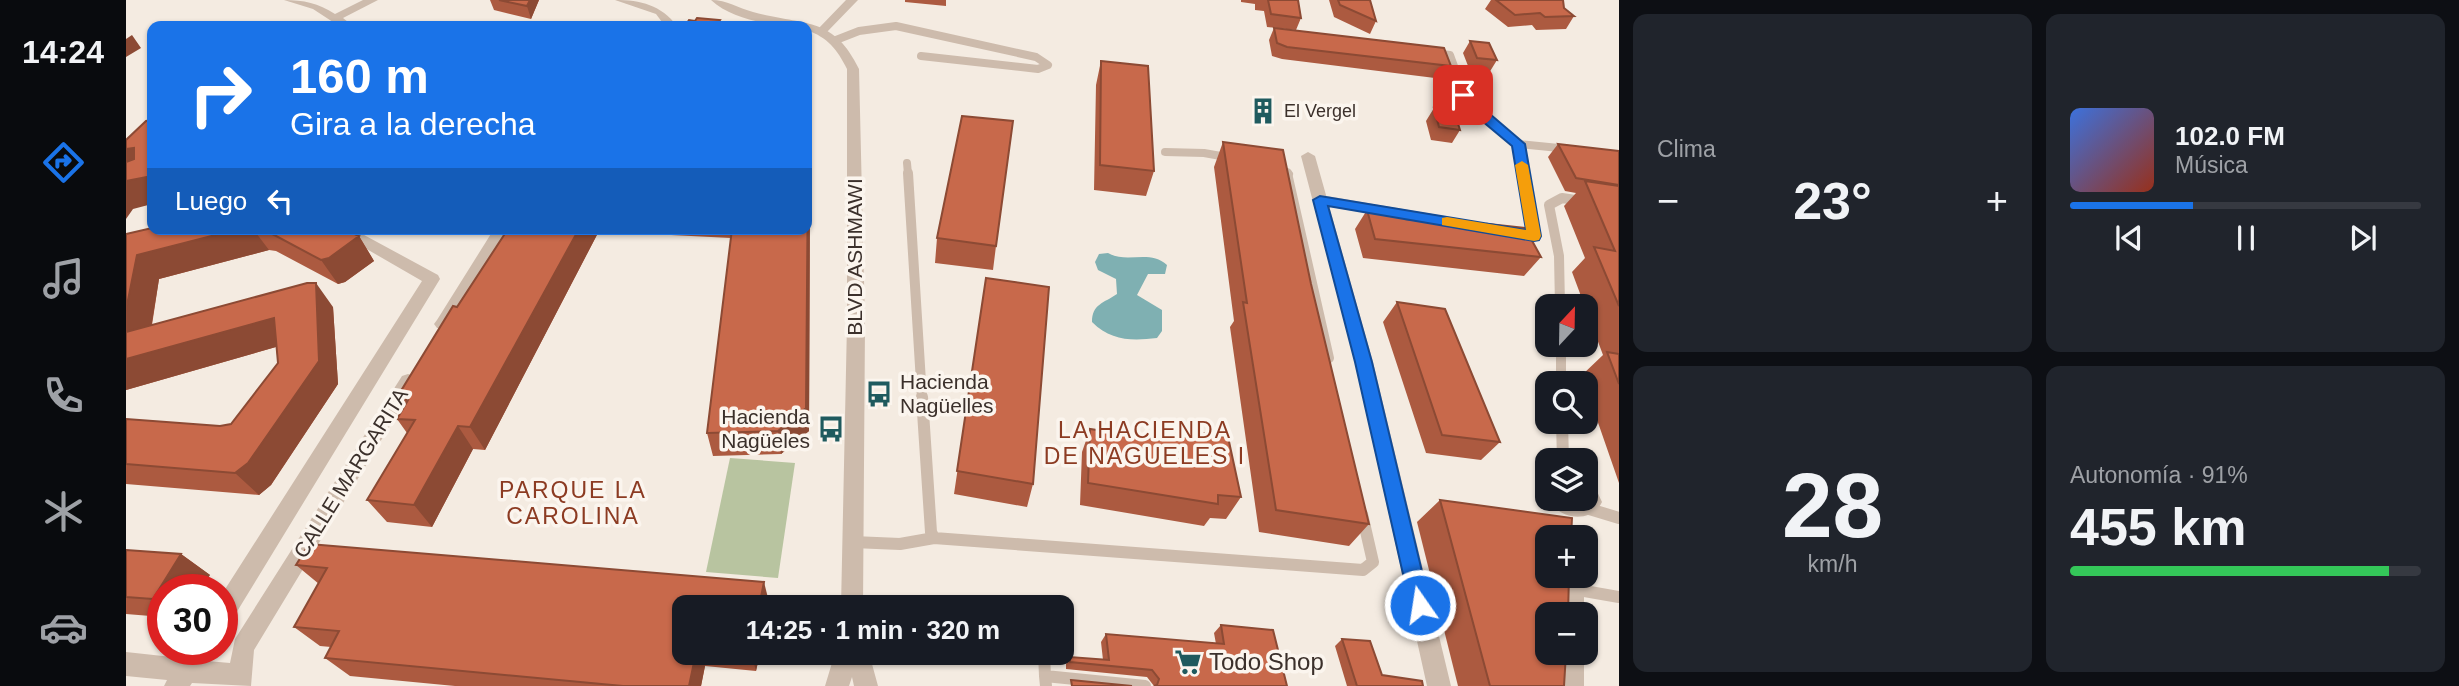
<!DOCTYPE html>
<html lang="es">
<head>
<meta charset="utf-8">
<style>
  body { margin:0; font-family:Helvetica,sans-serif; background:#20242c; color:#f1f3f6; height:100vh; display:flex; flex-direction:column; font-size:26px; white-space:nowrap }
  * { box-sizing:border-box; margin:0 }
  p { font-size:23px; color:#9ea1a6 }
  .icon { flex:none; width:38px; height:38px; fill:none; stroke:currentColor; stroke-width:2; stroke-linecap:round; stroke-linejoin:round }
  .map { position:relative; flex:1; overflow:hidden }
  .details { display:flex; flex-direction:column; gap:14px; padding:14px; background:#0d0f14; width:840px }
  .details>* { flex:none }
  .hud { position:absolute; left:21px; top:21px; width:665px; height:214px; border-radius:14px; box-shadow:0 2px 5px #0004; background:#1a73e8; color:#fff; overflow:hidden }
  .needle { width:46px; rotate:22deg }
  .buttons { position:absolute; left:1409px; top:294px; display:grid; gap:14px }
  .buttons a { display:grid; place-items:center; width:63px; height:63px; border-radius:14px; background:#171b24; box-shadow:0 2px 5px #0004; font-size:35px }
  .speed { position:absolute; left:21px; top:574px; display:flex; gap:14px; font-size:35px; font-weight:700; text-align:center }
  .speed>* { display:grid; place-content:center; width:91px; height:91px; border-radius:50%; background:#171b24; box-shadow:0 2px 5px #0004; line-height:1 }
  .speed .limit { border:10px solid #d22; background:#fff; color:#111 }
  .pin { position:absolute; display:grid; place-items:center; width:60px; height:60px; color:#fff; margin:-30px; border-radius:14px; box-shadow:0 4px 10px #0006 }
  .me { position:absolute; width:77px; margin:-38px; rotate:347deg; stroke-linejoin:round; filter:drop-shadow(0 0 5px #0008) }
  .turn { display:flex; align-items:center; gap:24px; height:147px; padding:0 28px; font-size:32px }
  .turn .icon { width:91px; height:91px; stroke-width:2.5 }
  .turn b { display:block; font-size:49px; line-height:60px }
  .then { display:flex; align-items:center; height:66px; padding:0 28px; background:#0003; gap:14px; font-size:26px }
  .big { font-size:52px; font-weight:600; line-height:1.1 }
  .details .widget { flex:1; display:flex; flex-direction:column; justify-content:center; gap:10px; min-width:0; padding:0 24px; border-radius:14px; background:#20242c }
  .details .dial { align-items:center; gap:0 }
  .dial b { font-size:91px; line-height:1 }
  .song { display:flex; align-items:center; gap:21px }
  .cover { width:84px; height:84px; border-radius:10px; background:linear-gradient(135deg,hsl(220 70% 55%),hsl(10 70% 35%)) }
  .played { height:7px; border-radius:4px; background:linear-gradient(90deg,#1a73e8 35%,#363941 35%) }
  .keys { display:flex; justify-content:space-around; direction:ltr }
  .heat { display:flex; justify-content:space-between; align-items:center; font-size:38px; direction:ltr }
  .charge { height:10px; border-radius:5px; background:linear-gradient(90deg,#34c759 91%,#363941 0) }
  .details .tiles { flex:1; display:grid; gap:14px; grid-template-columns:repeat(2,1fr) }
  .trip { position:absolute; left:546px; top:595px; width:402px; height:70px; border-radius:14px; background:#171b24; box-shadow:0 2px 5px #0004; font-weight:600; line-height:70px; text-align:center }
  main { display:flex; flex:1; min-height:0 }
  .tabs { display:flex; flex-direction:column; width:126px; justify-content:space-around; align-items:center; background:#090b0e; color:#9ea1a6 }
  .tabs .icon { width:49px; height:49px }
  .tabs .current { color:#1a73e8 }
  .tabs b { font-size:32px; color:#f1f3f6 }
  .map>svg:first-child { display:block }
  .green { fill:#b8c4a0 }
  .water { fill:#7fb0b2 }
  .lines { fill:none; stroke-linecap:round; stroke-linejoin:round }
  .service-far2 { stroke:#cdbbac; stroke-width:8 }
  .service-far1 { stroke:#cdbbac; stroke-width:10 }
  .service { stroke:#cdbbac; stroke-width:12 }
  .minor { fill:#cdbbac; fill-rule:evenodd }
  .tertiary { fill:#cdbbac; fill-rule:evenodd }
  .wall { fill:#ac5a40 }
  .shaded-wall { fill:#8c4a34 }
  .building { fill:#c8694b; stroke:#8c4a34; stroke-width:2 }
  .route { fill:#1a73e8; stroke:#114b97; stroke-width:2 }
  .slow { fill:#f59e0b }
  .labels { text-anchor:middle; stroke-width:7; stroke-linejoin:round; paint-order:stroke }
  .far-poi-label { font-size:18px; fill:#3b302b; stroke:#fbf5ee; text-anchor:start }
  .street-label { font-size:21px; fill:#3b302b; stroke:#fbf5ee }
  .poi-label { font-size:21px; fill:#3b302b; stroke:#fbf5ee; text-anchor:start }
  .neighbourhood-label { font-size:23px; letter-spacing:2px; fill:#8c3b22; stroke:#fbf5ee }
  .near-poi-label { font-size:24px; fill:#3b302b; stroke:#fbf5ee; text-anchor:start }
</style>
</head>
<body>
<main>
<nav class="tabs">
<b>14:24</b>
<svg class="icon current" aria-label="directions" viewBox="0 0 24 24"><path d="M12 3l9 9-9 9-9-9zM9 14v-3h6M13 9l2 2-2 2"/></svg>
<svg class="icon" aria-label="music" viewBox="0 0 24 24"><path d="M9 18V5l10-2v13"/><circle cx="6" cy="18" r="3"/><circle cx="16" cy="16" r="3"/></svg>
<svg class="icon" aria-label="phone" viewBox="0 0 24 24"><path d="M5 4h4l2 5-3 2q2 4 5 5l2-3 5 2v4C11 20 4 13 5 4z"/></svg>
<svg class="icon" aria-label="climate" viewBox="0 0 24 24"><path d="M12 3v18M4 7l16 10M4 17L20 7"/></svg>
<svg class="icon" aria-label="car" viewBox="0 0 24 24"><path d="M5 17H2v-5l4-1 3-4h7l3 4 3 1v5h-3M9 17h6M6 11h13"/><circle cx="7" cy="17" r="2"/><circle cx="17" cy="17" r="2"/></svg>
</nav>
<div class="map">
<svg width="1493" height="686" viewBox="0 0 1493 686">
  <rect width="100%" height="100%" fill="#f4ebe1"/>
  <path class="green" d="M604 458 669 463 652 578 580 572Z"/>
  <path class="water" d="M982 253C1001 264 1024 249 1041 265L1039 274H1022L1011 295 1036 310V331L1031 338C1006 341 985 341 966 322 966 304 978 303 991 294L990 279 972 270 969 262 973 254Z"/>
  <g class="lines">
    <path class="service-far2" d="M710 40 733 31 770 26 910 57 922 65 912 69 795 56
      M1308 53 1324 55 1341 102 1392 144
      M1039 152 1078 153 1106 158
      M781 163 782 174
      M1152 167 1163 174
      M1397 174 1392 144 1443 149"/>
    <path class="service-far1" d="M782 173 796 398
      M1161 173 1203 358
      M1194 200 1370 230
      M1390 233 1408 236 1397 173
      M1434 306 1433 256 1423 205 1436 198 1456 201
      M1435 345V383"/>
    <path class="service" d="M796 397 805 532 808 538 1237 570 1247 562 1236 514
      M1436 422 1437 460
      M1460 508 1493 518
      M727 542 774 544 808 538
      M1447 589 1493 597
      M918 653 919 676
      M920 686 919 676 1019 686"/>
    <path class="minor" d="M158 0C178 0 192 3 209 14L237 0H252L217 18 227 26H213L187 9Z
      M489 0C515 0 535 5 551 26H539L530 14Z
      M720 0H732L700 33H692V29Z
      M1182 152 1189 156 1247 362 1325 686H1301L1229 362 1175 156Z
      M206 229H227L312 275 314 279 104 623 96 626V594L296 281Z
      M368 229H384L323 328H311L308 324 311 320Z
      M282 374 288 376 291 381 288 386 128 650 125 686 66 683 64 686H38L41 680 0 676V652L55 658 61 649H86L81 661 104 663 109 639 276 376Z
      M1460 480 1467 483 1476 502C1466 524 1432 520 1423 499H1460Z
      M1436 576H1458V614H1436Z
      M1434 653H1458V686H1434Z"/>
    <path class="tertiary" d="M585 0C601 0 612 8 627 12 677 26 707 15 733 69L739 323 737 607H715L721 323V69C711 49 702 38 681 30V26C650 26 609 22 585 0Z
      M709 653H743L752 686H728L726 677 723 686H699Z"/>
  </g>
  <path class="wall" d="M364 0H413L405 19 368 10Z
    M779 0H820V6L779 2Z
    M1115 0H1172L1175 18 1170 30 1141 27 1138 11 1129 10V4L1115 2Z
    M1203 0H1244L1250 21 1244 34 1208 17Z
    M1365 0H1437L1438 8 1448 16 1440 29 1410 30 1406 25 1382 27 1359 9Z
    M1148 28 1325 66 1317 79 1156 59 1146 56 1143 40Z
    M1344 41 1371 60 1363 73 1344 71 1337 53Z
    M975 61 1028 171 1020 196 968 190 970 85Z
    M1308 108 1334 130 1326 143 1305 140 1300 121Z
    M1097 142 1185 284 1243 524 1223 546 1133 532 1104 327 1108 321 1088 167Z
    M1432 144 1493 151V483L1460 388V383H1458L1455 376 1477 355 1446 272 1459 258 1438 206 1450 193 1439 191 1422 157Z
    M682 168 684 192 683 431 655 454 587 456 581 433 605 238 505 233 504 229H681Z
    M1241 210 1279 219 1359 228 1362 224 1415 257 1398 276 1237 258 1229 229Z
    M26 229H217L233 236 248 261 219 282 212 284 150 251 143 250 33 279 26 325 207 307 212 384 145 485 133 495 0 484V419L94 426 105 424 152 363 150 347 0 390V234Z
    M382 229H474L359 450 347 449 306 527 261 522 241 500 281 433 271 419 277 409 270 399Z
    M811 238 870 246 867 270 809 263Z
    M860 278 907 484 901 507 828 494Z
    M1271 302 1374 442 1355 460 1300 453 1257 322Z
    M1036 427 1115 497 1100 519 1084 518 1078 526 954 505 956 452 964 429 1030 439Z
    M1314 500 1438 686H1332L1291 522Z
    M0 550 55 554 84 575 37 590V617L0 614Z
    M170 565 643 602 558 653H634L630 671 579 666 575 686H329L224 676 199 658 205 647 194 646 168 627 193 584Z
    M1095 625 1147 630 1028 686 1021 677 940 669V664L944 657 977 660 975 642 980 634 1090 644 1088 633Z
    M1216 639 1256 675 1297 686H1221L1209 646Z"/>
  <path class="shaded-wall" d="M404 0H413L405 19 401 6Z
    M6 35 15 48 0 57V39Z
    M8 148 26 170 0 164V149Z
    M682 168 684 192 683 431 655 454 652 431Z
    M26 176V204L7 209 0 219V181Z
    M113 229H127L143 250 33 279 21 353 148 318 167 342 0 390V310L11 255Z
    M453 229H474L359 450 344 427Z
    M233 236 248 261 219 282 212 284 195 260Z
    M190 283 207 307 212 384 145 485 133 495 109 473Z
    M332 426 347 449 306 527 288 505Z
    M55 554 84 575 75 590H37V605L27 599Z
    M638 582 643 602 642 607H633Z
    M570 653H574L579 666 575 686H563Z
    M625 653H634L630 671Z"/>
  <path class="building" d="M373 0H404L401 6Z
    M1142 0H1172L1175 18 1145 14Z
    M1212 0H1244L1250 21 1214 5Z
    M1370 0H1437L1438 8 1448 16 1419 17 1414 13 1389 15Z
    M571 18 594 20 590 26H559L563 20 569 21Z
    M648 23 658 26H635L636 24 641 26Z
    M1148 28 1318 48 1325 66 1161 47 1151 43Z
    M1344 41 1363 43 1371 60 1351 58Z
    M975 61 1022 66 1028 171 974 165Z
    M1308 108 1328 111 1334 130 1313 127Z
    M836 116 887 121 870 246 811 238Z
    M26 120V176L0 181V162L8 159V148L0 149V140L20 121Z
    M1097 142 1157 150 1185 284 1243 524 1150 510 1117 302 1121 303Z
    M1432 144 1493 151V185L1450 178Z
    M681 168H682L680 408 652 431 581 433 606 229H681Z
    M1459 181 1493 186V306L1468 247 1489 251Z
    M1241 210 1276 214 1279 219 1364 228 1362 224 1399 228 1415 257 1249 239Z
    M26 228V229H113L11 255 0 310V234Z
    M137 229H217L233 236 203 258 195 260Z
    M382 229H453L344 427 332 426 288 505 241 500 289 420 271 419 282 400 270 399 327 306 331 307Z
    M860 278 923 287 907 484 831 471Z
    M181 283H190L193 361 122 463 109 473 0 464V419L94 426 105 424 152 363 148 318 0 359V332Z
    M1271 302 1319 309 1374 442 1316 435Z
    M1481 352 1493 354V384Z
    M1036 427 1102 437 1115 497 1092 495V504L962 483 964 429 1035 440Z
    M1314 500 1446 518 1445 537H1421V576H1443L1442 614H1421V653H1440L1438 686H1364Z
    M183 544 638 582 633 607H558V653H570L563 686H497L199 658 213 631 168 627 201 568 170 565Z
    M0 550 55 554 27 599 0 597Z
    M1095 625 1147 630 1161 686H1028L1031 685 1033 679 1026 670 944 662V657L983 660 980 634 1098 644Z
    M1216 639 1244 641 1256 675 1296 681 1297 686H1231Z
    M945 680 1006 686H946Z"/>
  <path class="route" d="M1337 91 1399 144 1415 236 1413 240 1408 241 1202 206 1246 362 1304 605 1301 612 1294 615 1287 612 1284 605 1229 362 1187 200 1194 196 1400 230 1386 146 1337 105 1331 95Z"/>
  <path class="slow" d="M1396 161 1402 165 1415 236 1413 240 1408 241 1316 225V218L1321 217 1400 230 1389 165Z"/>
  <defs>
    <g id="building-bare" transform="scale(2.1)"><path d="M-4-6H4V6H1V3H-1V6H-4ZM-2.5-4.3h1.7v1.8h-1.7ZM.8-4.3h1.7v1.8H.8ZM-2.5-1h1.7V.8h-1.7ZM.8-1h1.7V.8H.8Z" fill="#1f5a5e" stroke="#fbf5ee" stroke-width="2.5" paint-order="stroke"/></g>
    <g id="bus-bare" transform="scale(2.1)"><path d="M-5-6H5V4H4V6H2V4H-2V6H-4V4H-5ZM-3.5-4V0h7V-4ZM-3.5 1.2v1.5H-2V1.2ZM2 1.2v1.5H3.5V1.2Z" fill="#1f5a5e" stroke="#fbf5ee" stroke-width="2.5" paint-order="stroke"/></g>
    <g id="supermarket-bare" transform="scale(2.1)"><path d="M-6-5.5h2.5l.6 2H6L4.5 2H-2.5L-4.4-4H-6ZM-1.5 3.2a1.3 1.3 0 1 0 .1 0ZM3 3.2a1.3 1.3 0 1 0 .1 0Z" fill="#1f5a5e" stroke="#fbf5ee" stroke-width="2.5" paint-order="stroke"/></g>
  </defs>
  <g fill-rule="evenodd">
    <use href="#building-bare" x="1137" y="111"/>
    <use href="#bus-bare" x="753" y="394"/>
    <use href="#bus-bare" x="705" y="429"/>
    <use href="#supermarket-bare" x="1062" y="662"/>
  </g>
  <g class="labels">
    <g class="far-poi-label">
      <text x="1158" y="117">El Vergel</text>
    </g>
    <g class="street-label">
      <text transform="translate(729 257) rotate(-90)" y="7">BLVD ASHMAWI</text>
      <text transform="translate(225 473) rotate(-58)" y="7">CALLE MARGARITA</text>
    </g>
    <g class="poi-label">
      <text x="774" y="389">Hacienda<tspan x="774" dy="24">Nagüelles</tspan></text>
      <text x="684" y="424" text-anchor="end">Hacienda<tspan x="684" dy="24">Nagüeles</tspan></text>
    </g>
    <g class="neighbourhood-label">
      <text x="1019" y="438">LA HACIENDA<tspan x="1019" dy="26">DE NAGUELES I</tspan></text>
      <text x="447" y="498">PARQUE LA<tspan x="447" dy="26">CAROLINA</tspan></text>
    </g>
    <g class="near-poi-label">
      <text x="1083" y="670">Todo Shop</text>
    </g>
  </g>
</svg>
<div class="buttons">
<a><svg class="needle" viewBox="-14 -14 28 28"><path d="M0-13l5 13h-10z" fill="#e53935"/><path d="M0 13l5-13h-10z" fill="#9ea1a6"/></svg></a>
<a><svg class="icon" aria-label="search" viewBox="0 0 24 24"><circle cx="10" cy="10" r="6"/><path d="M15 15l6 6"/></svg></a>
<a><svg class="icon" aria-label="layers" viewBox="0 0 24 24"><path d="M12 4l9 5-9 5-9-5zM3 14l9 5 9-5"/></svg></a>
<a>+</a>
<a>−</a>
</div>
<div class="speed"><div class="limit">30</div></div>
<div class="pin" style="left:1337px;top:95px;background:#d93025"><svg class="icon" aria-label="arrive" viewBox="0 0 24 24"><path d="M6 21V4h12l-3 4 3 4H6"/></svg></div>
<svg class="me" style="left:1294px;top:605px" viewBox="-20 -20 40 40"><circle r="17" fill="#1a73e8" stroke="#fff" stroke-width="3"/><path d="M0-11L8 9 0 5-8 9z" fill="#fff"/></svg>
<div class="trip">14:25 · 1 min · 320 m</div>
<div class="hud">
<div class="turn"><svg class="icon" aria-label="right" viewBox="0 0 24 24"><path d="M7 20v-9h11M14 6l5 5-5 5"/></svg><div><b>160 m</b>Gira a la derecha</div></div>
<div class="then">Luego<svg class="icon" aria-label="left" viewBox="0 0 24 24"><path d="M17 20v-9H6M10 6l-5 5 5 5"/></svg></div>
</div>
</div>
<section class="details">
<div class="tiles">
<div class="widget"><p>Clima</p>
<div class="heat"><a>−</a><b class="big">23°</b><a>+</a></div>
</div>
<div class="widget">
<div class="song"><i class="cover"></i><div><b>102.0 FM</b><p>Música</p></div></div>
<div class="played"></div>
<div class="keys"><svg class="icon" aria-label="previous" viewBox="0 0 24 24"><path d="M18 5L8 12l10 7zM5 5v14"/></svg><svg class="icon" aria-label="pause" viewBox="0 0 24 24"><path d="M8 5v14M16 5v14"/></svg><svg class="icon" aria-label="next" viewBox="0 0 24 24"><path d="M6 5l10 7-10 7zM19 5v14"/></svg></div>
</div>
<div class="widget dial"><b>28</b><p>km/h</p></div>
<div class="widget"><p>Autonomía · 91%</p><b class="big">455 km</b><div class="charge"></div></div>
</div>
</section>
</main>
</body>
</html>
